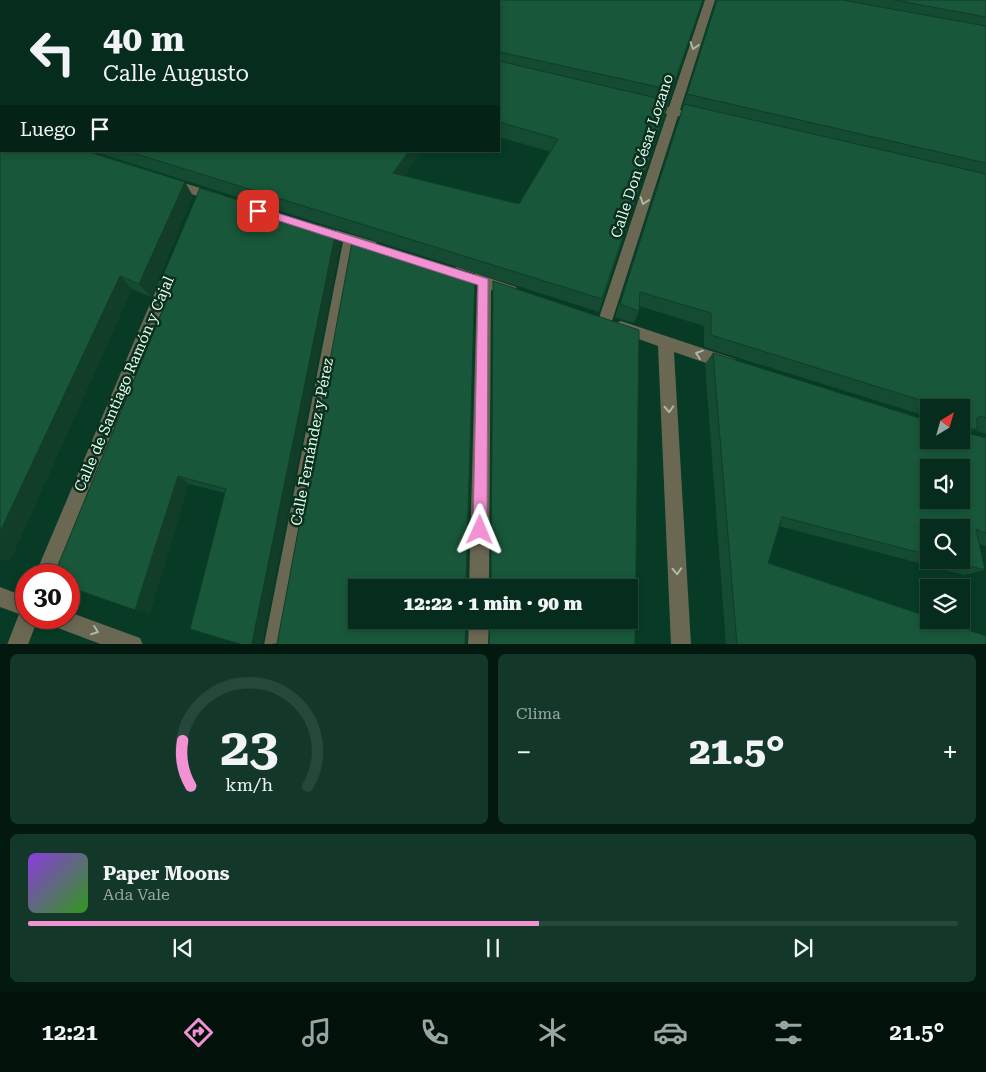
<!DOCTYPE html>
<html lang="es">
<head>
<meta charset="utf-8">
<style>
  body { margin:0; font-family:"Roboto Serif",serif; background:#133829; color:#f1f3f6; height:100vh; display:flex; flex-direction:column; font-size:19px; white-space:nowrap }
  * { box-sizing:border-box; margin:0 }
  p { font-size:16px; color:#97a7a3 }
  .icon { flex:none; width:28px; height:28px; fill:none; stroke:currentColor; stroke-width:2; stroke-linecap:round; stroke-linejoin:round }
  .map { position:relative; height:644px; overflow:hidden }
  .drawer { display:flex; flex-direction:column; gap:10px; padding:10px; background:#03180f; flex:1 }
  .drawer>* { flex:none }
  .guide { position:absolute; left:0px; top:0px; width:500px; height:152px; box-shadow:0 2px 8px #0003,0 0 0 1px #26483b; background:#052c1c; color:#f1f3f6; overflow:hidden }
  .needle { width:32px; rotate:37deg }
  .controls { position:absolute; left:920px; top:399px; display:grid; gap:10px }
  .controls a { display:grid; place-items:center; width:50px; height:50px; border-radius:0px; background:#052c1c; box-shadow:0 2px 8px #0003,0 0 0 1px #26483b; font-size:25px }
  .speed { position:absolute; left:15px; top:564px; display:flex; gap:10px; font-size:25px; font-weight:700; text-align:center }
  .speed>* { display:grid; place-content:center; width:65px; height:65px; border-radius:50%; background:#052c1c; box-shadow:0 2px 8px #0003,0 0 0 1px #26483b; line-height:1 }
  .speed .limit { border:8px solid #d22; background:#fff; color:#111 }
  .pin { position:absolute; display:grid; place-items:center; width:42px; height:42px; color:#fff; margin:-21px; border-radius:10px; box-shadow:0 2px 8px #0006 }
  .me { position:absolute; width:55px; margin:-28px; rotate:1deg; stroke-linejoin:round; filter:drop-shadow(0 0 4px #0008) }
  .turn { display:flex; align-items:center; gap:18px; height:105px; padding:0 20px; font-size:22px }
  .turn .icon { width:65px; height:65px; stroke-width:2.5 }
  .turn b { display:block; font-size:35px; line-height:42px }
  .then { display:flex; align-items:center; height:48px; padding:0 20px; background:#0003; gap:10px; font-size:19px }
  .big { font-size:38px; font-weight:800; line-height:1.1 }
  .drawer .widget { flex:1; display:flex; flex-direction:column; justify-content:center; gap:8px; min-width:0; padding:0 18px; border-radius:8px; background:#133829 }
  .drawer .dial { align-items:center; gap:0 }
  .dial svg { height:130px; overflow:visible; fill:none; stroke:#26483b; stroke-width:7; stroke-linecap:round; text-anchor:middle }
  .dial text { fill:#f1f3f6; stroke:none }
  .song { display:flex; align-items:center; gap:15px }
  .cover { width:60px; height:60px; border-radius:8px; background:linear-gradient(135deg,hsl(270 70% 55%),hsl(110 70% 35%)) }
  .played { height:5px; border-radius:2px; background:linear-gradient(90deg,#f391d5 55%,#26483b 55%) }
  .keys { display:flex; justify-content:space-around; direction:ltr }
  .heat { display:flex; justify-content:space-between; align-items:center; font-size:28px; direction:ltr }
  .drawer .tiles { flex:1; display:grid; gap:10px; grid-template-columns:1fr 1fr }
  .widget:last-child { grid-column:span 2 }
  .trip { position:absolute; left:348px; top:579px; width:290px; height:50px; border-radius:0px; background:#052c1c; box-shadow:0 2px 8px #0003,0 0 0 1px #26483b; font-weight:800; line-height:50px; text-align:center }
  .tabs { display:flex; height:80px; justify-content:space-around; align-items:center; background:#02120b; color:#97a7a3 }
  .tabs .icon { width:35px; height:35px }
  .tabs .on { color:#f391d5 }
  .tabs b { font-size:22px; color:#f1f3f6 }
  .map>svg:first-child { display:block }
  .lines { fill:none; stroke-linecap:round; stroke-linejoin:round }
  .minor { fill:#6a6753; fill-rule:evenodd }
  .major { stroke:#a39c73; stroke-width:15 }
  .wall { fill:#154b32; fill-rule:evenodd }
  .shaded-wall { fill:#113d29 }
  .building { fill:#18573a; stroke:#113d29; fill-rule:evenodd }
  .oneway { stroke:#acb9a7 }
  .route { fill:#f391d5; stroke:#9e5e8a }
  .labels { text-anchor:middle; stroke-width:5; stroke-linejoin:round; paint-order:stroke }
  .street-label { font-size:15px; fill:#e2fcec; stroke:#0a2f1e }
</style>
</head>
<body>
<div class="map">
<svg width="986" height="645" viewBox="0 0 986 645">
  <rect width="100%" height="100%" fill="#073b25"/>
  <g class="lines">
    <path class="minor" d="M705 0H715L680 110 703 115 705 118 699 122 678 116 612 321 610 325 605 327 600 325 598 321 667 114 642 107 640 105 646 102 669 107Z
      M171 179 223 195 224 198 218 203 167 186 165 183Z
      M319 225 376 242 378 246 371 251 356 246 284 645H264L343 242 314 234 312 230Z
      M457 267 516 287 518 291 516 295 511 297 491 290 489 588H469L477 285 452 277 450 273 452 269Z
      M168 272 173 274 175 278 55 575H35L161 278 163 274Z
      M621 321 735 359 737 364 735 369 729 371 674 352 691 645H671L658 346 616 331 613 327 616 323Z
      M0 587 26 597V618H38L28 645H7L19 614 0 607Z
      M69 612 140 638 143 645H103L50 625 47 618H69Z
      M469 620H489L488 645H468Z"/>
    <path class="major" d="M61 1 62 0
      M95 1 96 0
      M0 61 1 60
      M0 104 1 102"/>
  </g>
  <path class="wall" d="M104 0H703L599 312 92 151H421L404 176 519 204 551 152 499 137V1Z
    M716 0H986V434L974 430 971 432V434L986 438V546L979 544 985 570 964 575 779 526 768 563 986 645H726L705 364 713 353 961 440V408H929V417L704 347V326L639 306V311L634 323 615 317 682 109ZM929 528 961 560H929Z
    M1 151 193 196 151 297 132 289 10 561Z
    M336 231 341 243 225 493 189 484 150 613 135 610 165 302 156 292Z"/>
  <path class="shaded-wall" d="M703 0 599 312 672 90Z
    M409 151H421L396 187 393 173Z
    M185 182 193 196 151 297 139 284Z
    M336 231 341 243 262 645H253L252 643Z
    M475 274V286L467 588 466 584Z
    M120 276 132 289 10 561 0 559V532Z
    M178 476 189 484 150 613 135 610Z
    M466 620H468L467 645H465Z"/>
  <path class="building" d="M104 0H703L672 90 500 52H499V1H103Z
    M717 0H842L986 26V163L687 94Z
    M894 0H986V17Z
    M499 61 669 101 602 299 127 151H409L393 173 519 204 558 139 499 122Z
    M684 104 986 174V418L980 416 977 418V429H971V434L986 438V533L976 529 985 570 947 560H961V528H929V555L782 517 768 563 929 617V620H939L986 636V645H737L713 353 929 421V440H961V408H946L711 335V313L640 292 639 311 620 304ZM929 468H961V500H929Z
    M1 114V151H86L185 182 139 284 120 276 0 532V116Z
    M200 188 336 231 252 643 253 645H243L190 629 226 489 178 476 135 610 69 587V575H54L168 297 156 292Z
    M353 237 475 274 466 584 468 586 491 584 493 281 639 330 635 645H489L490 620H629V588H356V620H466L465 645H267L277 644Z"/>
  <defs><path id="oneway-chevron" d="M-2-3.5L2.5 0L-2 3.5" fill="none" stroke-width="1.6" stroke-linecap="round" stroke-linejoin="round" transform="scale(1.25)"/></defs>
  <g class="oneway">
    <use href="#oneway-chevron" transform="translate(694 46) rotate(108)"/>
    <use href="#oneway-chevron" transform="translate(644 201) rotate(108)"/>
    <use href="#oneway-chevron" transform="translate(699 354) rotate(-161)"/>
    <use href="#oneway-chevron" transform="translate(669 409) rotate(87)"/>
    <use href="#oneway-chevron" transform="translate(677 571) rotate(87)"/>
    <use href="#oneway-chevron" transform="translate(95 631) rotate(20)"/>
  </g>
  <path class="route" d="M258 207 488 279 487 530 485 535 480 537 475 535 473 530 478 285 255 213V208Z"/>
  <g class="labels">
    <g class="street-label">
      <text transform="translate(642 156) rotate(-72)" y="5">Calle Don César Lozano</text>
      <text transform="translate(124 384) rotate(-67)" y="5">Calle de Santiago Ramón y Cajal</text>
      <text transform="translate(312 442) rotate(-79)" y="5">Calle Fernández y Pérez</text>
    </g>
  </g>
</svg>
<div class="controls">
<a><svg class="needle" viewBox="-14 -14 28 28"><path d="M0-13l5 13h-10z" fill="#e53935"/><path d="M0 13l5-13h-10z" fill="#97a7a3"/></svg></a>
<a><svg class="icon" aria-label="sound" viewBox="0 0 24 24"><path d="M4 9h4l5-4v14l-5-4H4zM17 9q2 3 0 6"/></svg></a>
<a><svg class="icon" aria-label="search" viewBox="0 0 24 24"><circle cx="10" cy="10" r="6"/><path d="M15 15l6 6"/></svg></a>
<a><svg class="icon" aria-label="layers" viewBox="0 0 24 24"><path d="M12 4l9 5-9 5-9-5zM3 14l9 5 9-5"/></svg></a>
</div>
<div class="speed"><div class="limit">30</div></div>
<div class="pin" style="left:258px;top:211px;background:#d93025"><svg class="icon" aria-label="arrive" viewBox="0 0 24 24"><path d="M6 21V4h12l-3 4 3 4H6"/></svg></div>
<svg class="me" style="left:480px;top:530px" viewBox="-20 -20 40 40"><path d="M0-17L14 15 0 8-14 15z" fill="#f391d5" stroke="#fff" stroke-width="4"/></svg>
<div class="trip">12:22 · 1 min · 90 m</div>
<div class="guide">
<div class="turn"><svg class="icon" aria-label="left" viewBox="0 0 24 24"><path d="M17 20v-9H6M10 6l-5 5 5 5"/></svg><div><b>40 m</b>Calle Augusto</div></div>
<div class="then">Luego<svg class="icon" aria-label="arrive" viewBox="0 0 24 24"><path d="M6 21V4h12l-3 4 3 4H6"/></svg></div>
</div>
</div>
<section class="drawer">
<div class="tiles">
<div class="widget dial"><svg viewBox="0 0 100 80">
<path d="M14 69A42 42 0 1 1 86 69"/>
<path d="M14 69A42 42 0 0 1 9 41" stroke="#f391d5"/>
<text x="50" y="56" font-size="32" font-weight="700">23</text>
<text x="50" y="72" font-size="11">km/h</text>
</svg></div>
<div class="widget"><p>Clima</p>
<div class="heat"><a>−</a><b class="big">21.5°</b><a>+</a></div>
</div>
<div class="widget">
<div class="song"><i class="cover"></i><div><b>Paper Moons</b><p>Ada Vale</p></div></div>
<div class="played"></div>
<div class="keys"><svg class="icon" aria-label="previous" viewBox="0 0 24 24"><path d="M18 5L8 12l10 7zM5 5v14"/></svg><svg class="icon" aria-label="pause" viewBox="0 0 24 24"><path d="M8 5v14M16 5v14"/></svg><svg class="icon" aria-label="next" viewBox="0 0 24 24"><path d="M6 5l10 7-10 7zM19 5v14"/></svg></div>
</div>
</div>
</section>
<nav class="tabs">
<b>12:21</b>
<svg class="icon on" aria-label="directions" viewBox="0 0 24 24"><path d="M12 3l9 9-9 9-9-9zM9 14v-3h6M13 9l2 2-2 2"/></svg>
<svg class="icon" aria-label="music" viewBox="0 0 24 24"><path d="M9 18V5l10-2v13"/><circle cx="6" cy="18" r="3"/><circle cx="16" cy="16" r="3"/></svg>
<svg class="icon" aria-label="phone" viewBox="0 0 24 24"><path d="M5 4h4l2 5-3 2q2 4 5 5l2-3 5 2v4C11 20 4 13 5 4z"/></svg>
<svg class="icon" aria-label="climate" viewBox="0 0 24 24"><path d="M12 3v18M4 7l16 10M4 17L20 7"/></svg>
<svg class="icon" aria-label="car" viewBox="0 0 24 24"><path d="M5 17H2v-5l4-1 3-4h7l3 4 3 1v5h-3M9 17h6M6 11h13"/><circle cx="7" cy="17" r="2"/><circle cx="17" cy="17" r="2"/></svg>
<svg class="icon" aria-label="filters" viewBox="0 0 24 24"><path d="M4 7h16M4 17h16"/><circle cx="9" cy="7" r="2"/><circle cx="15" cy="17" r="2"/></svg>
<b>21.5°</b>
</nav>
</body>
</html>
